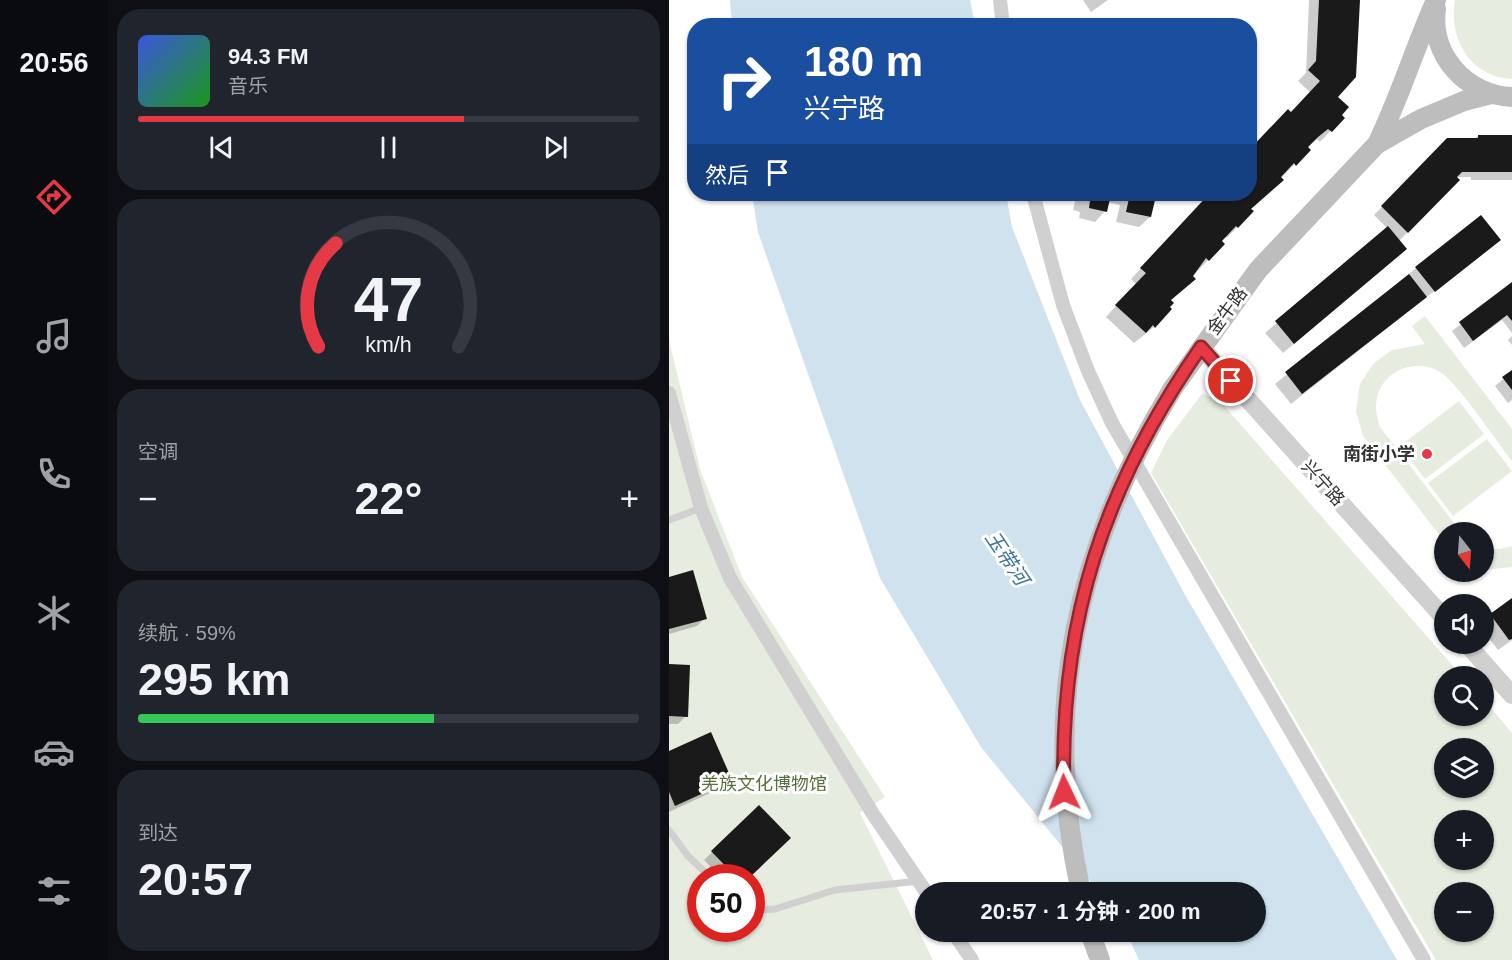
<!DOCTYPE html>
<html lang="zh">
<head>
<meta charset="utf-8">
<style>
  body { margin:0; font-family:Arial,"Noto Sans SC",sans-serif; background:#20242c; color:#f1f3f6; height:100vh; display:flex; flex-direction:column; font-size:22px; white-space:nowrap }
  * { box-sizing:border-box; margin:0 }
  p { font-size:20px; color:#9ea1a6 }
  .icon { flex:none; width:33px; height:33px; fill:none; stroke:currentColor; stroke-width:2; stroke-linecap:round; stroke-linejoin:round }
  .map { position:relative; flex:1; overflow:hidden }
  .drawer { display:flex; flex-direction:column; gap:9px; padding:9px; background:#0d0f14; width:561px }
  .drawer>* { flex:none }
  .guide { position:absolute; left:18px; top:18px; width:570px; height:183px; border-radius:24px; box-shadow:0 2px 4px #0004; background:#1a4fa0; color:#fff; overflow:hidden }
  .needle { width:39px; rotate:163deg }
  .controls { position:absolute; left:765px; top:522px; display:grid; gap:12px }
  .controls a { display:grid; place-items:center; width:60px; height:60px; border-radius:50%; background:#171b24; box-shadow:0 2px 4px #0004; font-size:30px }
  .speed { position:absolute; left:18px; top:864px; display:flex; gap:12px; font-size:30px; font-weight:700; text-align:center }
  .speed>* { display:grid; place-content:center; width:78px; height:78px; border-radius:50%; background:#171b24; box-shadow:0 2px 4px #0004; line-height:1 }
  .speed .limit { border:9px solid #d22; background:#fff; color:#111 }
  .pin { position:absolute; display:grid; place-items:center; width:51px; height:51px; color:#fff; margin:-26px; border:3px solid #fff; border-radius:50%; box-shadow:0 2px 6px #0007 }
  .me { position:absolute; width:66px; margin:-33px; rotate:358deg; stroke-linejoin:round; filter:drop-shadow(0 0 4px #0008) }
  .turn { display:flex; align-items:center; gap:21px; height:126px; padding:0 18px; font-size:27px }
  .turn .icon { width:78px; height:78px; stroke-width:2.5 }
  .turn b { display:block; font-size:42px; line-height:51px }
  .then { display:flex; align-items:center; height:57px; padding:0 18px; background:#0003; gap:12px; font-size:22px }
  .big { font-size:45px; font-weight:700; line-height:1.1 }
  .drawer .widget { flex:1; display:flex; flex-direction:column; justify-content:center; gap:9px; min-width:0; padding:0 21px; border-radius:24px; background:#20242c }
  .drawer .dial { align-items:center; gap:0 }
  .dial svg { height:156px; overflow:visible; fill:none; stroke:#363941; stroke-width:7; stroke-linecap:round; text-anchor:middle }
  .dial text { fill:#f1f3f6; stroke:none }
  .song { display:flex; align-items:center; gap:18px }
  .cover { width:72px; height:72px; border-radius:9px; background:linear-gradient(135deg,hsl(230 70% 55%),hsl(120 70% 35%)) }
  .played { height:6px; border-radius:3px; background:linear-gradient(90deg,#e63946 65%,#363941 65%) }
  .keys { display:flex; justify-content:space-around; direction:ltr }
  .heat { display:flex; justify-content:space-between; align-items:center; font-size:33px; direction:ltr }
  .charge { height:9px; border-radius:4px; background:linear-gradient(90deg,#34c759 59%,#363941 0) }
  .trip { position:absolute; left:246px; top:882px; width:351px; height:60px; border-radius:30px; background:#171b24; box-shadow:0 2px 4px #0004; font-weight:700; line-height:60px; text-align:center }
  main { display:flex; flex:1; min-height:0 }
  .tabs { display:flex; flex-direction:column; width:108px; justify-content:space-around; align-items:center; background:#090b0e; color:#9ea1a6 }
  .tabs .icon { width:42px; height:42px }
  .tabs .current { color:#e63946 }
  .tabs b { font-size:27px; color:#f1f3f6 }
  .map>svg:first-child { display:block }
  .green { fill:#e6ecdf; fill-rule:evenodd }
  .water { fill:#cfe2ee }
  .shadow { fill:#0003 }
  .building { fill:#1a1a1a }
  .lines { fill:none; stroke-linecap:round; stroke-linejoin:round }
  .service { stroke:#d0d0d0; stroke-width:7 }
  .minor { stroke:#d0d0d0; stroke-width:14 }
  .tertiary { stroke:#d0d0d0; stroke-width:18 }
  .secondary { stroke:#bdbdbd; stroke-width:20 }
  .secondary-bridge { stroke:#bdbdbd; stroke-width:20 }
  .route-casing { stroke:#96252e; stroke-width:15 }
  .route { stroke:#e63946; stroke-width:10 }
  .poi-dot { fill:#e63946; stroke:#fff; stroke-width:2 }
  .labels { text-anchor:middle; stroke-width:6; stroke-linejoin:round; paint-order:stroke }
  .street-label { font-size:18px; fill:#333; stroke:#fff }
  .poi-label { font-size:18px; font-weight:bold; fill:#333; stroke:#fff; text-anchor:end }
  .park-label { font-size:18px; fill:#56703f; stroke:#fff }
  .water-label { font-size:20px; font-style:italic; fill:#3f7597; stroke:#fff }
</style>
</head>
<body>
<main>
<nav class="tabs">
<b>20:56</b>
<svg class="icon current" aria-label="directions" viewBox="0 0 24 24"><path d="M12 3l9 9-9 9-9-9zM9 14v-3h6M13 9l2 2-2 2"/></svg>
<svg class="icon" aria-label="music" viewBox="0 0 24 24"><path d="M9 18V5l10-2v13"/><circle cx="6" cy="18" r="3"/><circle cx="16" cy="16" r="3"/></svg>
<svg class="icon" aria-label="phone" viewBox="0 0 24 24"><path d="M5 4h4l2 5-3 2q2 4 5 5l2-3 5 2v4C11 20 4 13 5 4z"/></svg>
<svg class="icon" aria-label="climate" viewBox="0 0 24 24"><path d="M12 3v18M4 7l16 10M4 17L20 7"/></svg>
<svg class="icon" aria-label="car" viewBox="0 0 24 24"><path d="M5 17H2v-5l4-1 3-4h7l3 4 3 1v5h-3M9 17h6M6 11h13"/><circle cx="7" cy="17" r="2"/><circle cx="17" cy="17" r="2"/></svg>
<svg class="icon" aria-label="filters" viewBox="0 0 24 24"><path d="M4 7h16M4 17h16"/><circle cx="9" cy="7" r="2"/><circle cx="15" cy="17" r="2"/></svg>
</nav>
<section class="drawer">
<div class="widget">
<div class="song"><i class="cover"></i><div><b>94.3 FM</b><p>音乐</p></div></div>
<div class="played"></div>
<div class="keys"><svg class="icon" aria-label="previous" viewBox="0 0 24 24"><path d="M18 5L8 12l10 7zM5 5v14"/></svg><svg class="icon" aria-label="pause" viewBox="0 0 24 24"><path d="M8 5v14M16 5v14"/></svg><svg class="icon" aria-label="next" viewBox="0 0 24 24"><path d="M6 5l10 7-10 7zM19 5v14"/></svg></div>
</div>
<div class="widget dial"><svg viewBox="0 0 100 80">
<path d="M14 69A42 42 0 1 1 86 69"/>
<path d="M14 69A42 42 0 0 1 23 16" stroke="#e63946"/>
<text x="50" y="56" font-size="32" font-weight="700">47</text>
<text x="50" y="72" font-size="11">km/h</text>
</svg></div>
<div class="widget"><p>空调</p>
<div class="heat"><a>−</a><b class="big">22°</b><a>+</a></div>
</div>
<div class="widget"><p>续航 · 59%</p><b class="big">295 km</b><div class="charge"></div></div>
<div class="widget"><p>到达</p><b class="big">20:57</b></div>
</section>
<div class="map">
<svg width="843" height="960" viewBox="0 0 843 960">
  <rect width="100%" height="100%" fill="#fff"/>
  <path class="green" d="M786 0H843V79C801 77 779 38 786 0Z
    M756 316 843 429V461C828 442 789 383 771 372 754 361 730 365 717 380 705 394 705 411 711 427L792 532H776L775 541 694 436 687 411 691 384 704 364 723 350 756 344 743 326Z
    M0 340 31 469 73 577 216 797 191 813 264 960H0ZM32 878H82V928H32Z
    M533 394 549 399 793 676H776V716H814L815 700 843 733V960H767L482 473 498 440ZM814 748V788H776V748ZM814 820V860H776V820ZM776 892H814V932H776Z
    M790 401 815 434 756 479 731 446Z
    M818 439 843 471 784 516 759 483Z
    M843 546V567L815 570V548L831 549Z"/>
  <path class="water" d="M61 0H301L306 25H63Z
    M83 194H337L343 227 411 400 515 593 728 960H470L457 932H586V892H430L312 747 211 578 89 232Z"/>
  <path class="shadow" d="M414 0H439L422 12Z
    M640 0H689L667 97 674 118 651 142 648 139 638 148 629 161 581 209 568 227 558 238 555 236 539 260 501 301 485 327 465 343 437 317 467 284 462 279 541 194H580L622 114 642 93 629 81 637 73Z
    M810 136H843V180H802V177H786L789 180 730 241 736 249 614 353 596 333 718 228 705 215 759 160Z
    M408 194H496L484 201 481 217 470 227 447 222 451 205 438 202 436 211 426 222 410 218 411 212 404 210Z
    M830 240 622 404 606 384 747 268Z
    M843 284V333L833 320 795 348 783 331Z
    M843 336V345L839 340Z
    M843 372V400L839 403 826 386Z
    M0 579 36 618 28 626 0 634Z
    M843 600V640L829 650 814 631V623Z
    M0 665 17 716 9 724H0Z
    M0 753 62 779 54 787 0 812Z
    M90 807 79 878H52L35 860Z"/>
  <path class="building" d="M650 0H691L687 77 669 97 680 107 673 115 676 118 663 132 659 129 649 137 639 147 642 150 627 166 625 163 612 177 615 180 582 209 585 211 569 228 567 226 553 241 556 244 540 261 537 258 524 276 527 279 502 300 505 303 501 307 503 309 486 328 484 325 477 333 446 305 477 273 471 268 540 194H580V150L619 109 622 112 651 81 639 70 647 61Z
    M809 135H843V172H793L788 177 791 180 739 233 712 206 778 138H809Z
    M416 194H442L438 212 420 208 421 201 414 200Z
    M461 194H492L487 196 482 217 457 212Z
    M812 215 832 240 766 292 746 267Z
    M719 226 738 249 625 344 606 321Z
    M740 274 758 297 633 394 616 372Z
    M843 282V321L838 315 804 341 790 322Z
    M843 370V390L833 377Z
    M24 570 38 619 0 629V577Z
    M843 598V639L840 640 821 614Z
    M0 664 21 665 19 717 0 716Z
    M42 732 63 780 6 806 0 792V751Z
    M90 805 122 838 80 878H68L42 851Z"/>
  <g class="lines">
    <path class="service" d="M0 520 32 508
      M0 830 19 856 42 878
      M82 911 106 909 166 890 250 881"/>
    <path class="minor" d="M331 0 334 26
      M364 194 394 305 419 371 443 423 755 960
      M0 393 32 508 61 578 204 814 257 892
      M284 932 303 960"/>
    <path class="tertiary" d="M532 347 776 619
      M798 644 843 695"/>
    <path class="secondary" d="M767 9C761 55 797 95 843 97
      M708 144C731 97 746 47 767 0
      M504 388 589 270 708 144 752 119 795 101 822 94
      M421 932 431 960"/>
    <path class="secondary-bridge" d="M412 892C371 709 407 547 504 388"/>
  </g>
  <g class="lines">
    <g class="route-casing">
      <path id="route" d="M395 792C390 621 435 486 532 347L562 381"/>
    </g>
    <use href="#route" class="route"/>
  </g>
  <circle class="poi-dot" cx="758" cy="454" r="6"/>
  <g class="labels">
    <g class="street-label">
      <text transform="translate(558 311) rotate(-54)" y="6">金牛路</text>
      <text transform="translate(654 483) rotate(48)" y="6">兴宁路</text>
    </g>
    <g class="poi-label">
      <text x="746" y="460">南街小学</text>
    </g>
    <g class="park-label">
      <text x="95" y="790">羌族文化博物馆</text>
    </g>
    <g class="water-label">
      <text transform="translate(338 558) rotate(56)" y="7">玉带河</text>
    </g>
  </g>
</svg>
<div class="controls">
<a><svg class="needle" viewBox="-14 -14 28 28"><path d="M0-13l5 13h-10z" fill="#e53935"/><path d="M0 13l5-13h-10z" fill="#9ea1a6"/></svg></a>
<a><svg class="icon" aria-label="sound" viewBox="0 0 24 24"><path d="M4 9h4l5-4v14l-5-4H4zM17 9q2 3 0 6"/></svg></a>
<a><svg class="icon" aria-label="search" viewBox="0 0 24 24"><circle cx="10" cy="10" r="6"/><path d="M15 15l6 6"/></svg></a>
<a><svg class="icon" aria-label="layers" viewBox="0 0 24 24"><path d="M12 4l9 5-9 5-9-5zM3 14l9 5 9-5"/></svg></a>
<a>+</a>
<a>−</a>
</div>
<div class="speed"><div class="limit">50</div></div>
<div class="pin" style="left:562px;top:381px;background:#d93025"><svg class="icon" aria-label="arrive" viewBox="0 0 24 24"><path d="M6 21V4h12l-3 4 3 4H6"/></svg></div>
<svg class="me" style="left:395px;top:792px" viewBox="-20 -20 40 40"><path d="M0-17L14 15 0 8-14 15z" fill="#e63946" stroke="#fff" stroke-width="4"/></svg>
<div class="trip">20:57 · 1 分钟 · 200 m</div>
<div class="guide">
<div class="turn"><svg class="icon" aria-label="right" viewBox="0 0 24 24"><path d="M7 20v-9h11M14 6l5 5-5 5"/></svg><div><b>180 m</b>兴宁路</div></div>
<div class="then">然后<svg class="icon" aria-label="arrive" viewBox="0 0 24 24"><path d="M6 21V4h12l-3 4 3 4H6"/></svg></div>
</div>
</div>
</main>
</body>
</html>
